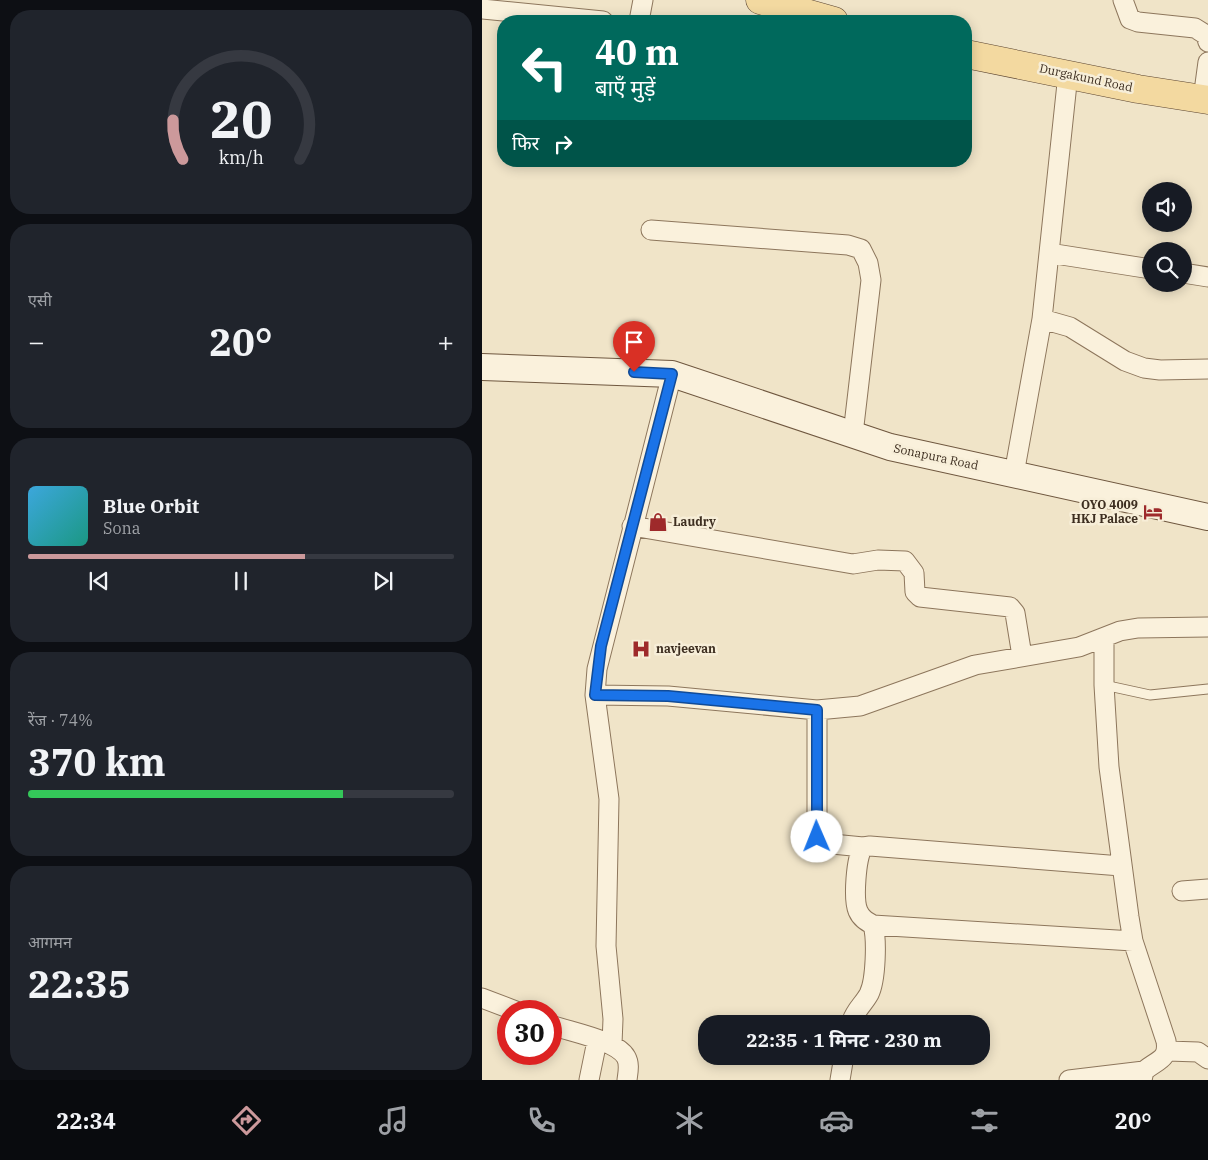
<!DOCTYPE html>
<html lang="hi">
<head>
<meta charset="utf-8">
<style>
  body { margin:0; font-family:"IBM Plex Serif","Noto Sans Devanagari",serif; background:#20242c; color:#f1f3f6; height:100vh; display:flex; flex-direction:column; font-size:19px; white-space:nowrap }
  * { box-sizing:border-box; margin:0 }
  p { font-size:16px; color:#9ea1a6 }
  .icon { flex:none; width:28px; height:28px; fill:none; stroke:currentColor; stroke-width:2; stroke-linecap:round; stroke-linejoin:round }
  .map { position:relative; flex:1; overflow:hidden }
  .panel { display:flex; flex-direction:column; gap:10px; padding:10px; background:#0d0f14; width:482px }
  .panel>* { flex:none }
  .hud { position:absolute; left:15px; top:15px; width:475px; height:152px; border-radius:20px; box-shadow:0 2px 12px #0003; background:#00695c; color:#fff; overflow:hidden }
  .buttons { position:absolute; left:660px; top:182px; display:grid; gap:10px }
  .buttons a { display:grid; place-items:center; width:50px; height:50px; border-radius:50%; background:#171b24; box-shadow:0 2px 12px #0003; font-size:25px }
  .speed { position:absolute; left:15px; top:1000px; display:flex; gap:10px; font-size:25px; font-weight:700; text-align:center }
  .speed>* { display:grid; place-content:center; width:65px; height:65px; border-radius:50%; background:#171b24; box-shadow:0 2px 12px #0003; line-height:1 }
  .speed .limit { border:8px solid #d22; background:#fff; color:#111 }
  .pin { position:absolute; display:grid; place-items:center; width:42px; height:42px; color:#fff; margin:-51px -21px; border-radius:50% 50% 50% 0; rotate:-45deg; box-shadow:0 0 5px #0007 }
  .pin .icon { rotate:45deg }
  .me { position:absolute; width:55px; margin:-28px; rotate:359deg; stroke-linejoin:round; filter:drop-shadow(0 0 4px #0008) }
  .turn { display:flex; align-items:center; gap:18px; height:105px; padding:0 15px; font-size:22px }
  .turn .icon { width:65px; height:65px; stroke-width:2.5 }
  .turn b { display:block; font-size:35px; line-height:42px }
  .then { display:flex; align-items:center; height:48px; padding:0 15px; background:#0003; gap:10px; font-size:19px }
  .big { font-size:38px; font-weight:700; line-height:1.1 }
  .panel .tile { flex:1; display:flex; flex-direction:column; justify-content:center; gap:8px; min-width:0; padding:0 18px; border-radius:20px; background:#20242c }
  .panel .dial { align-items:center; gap:0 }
  .dial svg { height:130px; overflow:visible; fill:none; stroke:#363941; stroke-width:7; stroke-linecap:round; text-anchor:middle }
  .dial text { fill:#f1f3f6; stroke:none }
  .song { display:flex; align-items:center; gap:15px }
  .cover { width:60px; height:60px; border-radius:8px; background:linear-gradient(135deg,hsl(200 70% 55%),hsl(170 70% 35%)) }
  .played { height:5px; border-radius:2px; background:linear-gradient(90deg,#cc999b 65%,#363941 65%) }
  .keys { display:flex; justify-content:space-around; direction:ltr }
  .heat { display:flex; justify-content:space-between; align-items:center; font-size:28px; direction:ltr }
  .charge { height:8px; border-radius:4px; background:linear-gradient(90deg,#34c759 74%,#363941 0) }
  .trip { position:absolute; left:216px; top:1015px; width:292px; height:50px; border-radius:20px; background:#171b24; box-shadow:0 2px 12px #0003; font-weight:700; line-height:50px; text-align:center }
  .dock { display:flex; height:80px; justify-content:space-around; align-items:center; background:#090b0e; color:#9ea1a6 }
  .dock .icon { width:35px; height:35px }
  .dock .current { color:#cc999b }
  .dock b { font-size:22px; color:#f1f3f6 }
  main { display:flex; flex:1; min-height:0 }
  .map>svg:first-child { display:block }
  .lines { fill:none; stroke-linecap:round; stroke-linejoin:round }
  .lane-casing { stroke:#8d765c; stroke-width:11 }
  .street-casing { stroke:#8d765c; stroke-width:21 }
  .secondary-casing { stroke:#6f573f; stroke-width:28 }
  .primary-casing { stroke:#5b4430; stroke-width:29 }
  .lane { stroke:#faf1dc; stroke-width:9 }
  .street { stroke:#faf1dc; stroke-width:19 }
  .secondary { stroke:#faf1dc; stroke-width:26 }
  .primary { stroke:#f3d9a0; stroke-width:28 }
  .route-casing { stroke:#114b97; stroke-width:12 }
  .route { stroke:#1a73e8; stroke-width:9 }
  .labels { text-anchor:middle; stroke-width:5; stroke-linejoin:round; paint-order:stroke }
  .street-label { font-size:12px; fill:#3d2e20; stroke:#f7eed8 }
  .poi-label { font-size:12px; font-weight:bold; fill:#3d2e20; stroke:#f7eed8; text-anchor:start }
</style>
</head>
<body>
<main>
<section class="panel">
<div class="tile dial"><svg viewBox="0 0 100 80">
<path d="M14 69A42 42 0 1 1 86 69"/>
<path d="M14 69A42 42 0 0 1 8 45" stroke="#cc999b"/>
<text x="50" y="56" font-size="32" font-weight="700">20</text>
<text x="50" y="72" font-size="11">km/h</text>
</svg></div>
<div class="tile"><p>एसी</p>
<div class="heat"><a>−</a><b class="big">20°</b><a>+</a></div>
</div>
<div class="tile">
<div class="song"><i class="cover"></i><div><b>Blue Orbit</b><p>Sona</p></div></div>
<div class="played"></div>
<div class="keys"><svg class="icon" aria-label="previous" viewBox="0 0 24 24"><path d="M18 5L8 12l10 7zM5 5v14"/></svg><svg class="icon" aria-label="pause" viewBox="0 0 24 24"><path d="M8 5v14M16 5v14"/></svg><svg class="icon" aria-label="next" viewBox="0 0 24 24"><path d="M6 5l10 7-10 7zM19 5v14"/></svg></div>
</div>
<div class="tile"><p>रेंज · 74%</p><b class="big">370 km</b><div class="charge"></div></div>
<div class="tile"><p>आगमन</p><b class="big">22:35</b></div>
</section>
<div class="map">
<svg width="726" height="1080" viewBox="0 0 726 1080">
  <rect width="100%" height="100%" fill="#f0e4c8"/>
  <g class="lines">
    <g class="lane-casing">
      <path id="lane" d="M622 685 668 695 726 689"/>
    </g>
    <g class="street-casing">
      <path id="street" d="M641 0 648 19 656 22 713 28 724 35 726 42
        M0 9 121 21
        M157 21 161 0
        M721 99 726 62
        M169 230 366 245 379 249 386 263 389 280 371 434
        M567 253 669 269
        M701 273 726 277
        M560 319 588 327 643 361 662 368 678 370 726 369
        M532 474 560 319 586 74
        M150 526 371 564 396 560 423 561 432 573 433 592 438 597 528 607 533 613 540 656
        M622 638V685L627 767 647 917 651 941 684 1041C687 1060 675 1060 662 1071L660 1080
        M113 695 186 696 335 710 378 706 493 665 597 647 638 631 656 628 726 627
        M335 710V837L340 843 381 847
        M700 891 726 889
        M391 925 651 941
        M0 998 34 1011
        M369 1024C372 1011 381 1005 387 994 394 980 395 939 391 925 384 921 379 918 376 911 371 899 374 858 381 847L388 846 639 866
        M69 1025C88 1032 134 1040 144 1057 148 1064 146 1072 145 1080
        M130 1044 131 1019 124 946 127 799 113 695 115 669 190 374
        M686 1051 716 1052 726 1059
        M107 1080 115 1041
        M358 1080 362 1056
        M587 1080 662 1071"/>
    </g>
    <g class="secondary-casing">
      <path id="secondary" d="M0 367 190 374 408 447 726 517"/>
    </g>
    <g class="primary-casing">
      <path id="primary" d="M278 0 352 21
        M484 54 656 89 726 100"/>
    </g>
    <use href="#lane" class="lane"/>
    <use href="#street" class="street"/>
    <use href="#secondary" class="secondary"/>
    <use href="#primary" class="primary"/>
  </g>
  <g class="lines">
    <g class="route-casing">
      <path id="route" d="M152 372 190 374 119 646 113 695 186 696 335 710V837"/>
    </g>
    <use href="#route" class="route"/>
  </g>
  <defs>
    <g id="hotel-bare" transform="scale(1.5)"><path d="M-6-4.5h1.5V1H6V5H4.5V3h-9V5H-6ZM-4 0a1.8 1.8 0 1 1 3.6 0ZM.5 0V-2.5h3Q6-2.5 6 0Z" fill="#9e2a2b" stroke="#f7eed8" stroke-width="2.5" paint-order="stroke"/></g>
    <g id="shop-bare" transform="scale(1.5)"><path d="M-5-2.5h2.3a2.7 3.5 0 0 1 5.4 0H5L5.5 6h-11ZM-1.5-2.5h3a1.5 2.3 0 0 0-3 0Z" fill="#9e2a2b" stroke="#f7eed8" stroke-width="2.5" paint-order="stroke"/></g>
    <g id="hospital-bare" transform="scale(1.5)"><path d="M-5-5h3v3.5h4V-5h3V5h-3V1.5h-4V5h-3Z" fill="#9e2a2b" stroke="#f7eed8" stroke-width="2.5" paint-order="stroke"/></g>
  </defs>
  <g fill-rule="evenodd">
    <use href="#hotel-bare" x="671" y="512"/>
    <use href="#shop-bare" x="176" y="522"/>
    <use href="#hospital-bare" x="159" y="649"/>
  </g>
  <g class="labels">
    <g class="street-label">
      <text transform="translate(604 78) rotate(12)" y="4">Durgakund Road</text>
      <text transform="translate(454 457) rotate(12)" y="4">Sonapura Road</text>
    </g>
    <g class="poi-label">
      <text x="656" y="509" text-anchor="end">OYO 4009<tspan x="656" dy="14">HKJ Palace</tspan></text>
      <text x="191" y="526">Laudry</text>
      <text x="174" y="653">navjeevan</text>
    </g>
  </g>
</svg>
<div class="buttons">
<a><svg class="icon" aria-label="sound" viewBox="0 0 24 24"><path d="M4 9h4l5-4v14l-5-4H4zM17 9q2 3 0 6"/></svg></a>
<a><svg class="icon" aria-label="search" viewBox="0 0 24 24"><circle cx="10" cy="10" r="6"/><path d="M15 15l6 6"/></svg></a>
</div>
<div class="speed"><div class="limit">30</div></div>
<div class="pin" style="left:152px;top:372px;background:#d93025"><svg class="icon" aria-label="arrive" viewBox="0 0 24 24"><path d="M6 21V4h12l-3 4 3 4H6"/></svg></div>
<svg class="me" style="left:335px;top:837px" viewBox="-20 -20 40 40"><circle r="19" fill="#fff"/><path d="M0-13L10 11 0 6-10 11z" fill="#1a73e8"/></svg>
<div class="trip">22:35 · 1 मिनट · 230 m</div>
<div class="hud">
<div class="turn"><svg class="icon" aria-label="left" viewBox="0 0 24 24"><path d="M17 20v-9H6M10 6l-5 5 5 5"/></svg><div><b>40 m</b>बाएँ मुड़ें</div></div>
<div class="then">फिर<svg class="icon" aria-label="right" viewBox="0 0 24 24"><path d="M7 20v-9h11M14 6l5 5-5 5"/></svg></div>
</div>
</div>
</main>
<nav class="dock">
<b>22:34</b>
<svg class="icon current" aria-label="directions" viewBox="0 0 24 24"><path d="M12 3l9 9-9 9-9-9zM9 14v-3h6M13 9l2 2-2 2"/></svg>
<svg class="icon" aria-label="music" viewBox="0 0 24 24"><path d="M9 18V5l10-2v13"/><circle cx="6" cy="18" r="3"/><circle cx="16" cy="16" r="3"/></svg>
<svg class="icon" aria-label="phone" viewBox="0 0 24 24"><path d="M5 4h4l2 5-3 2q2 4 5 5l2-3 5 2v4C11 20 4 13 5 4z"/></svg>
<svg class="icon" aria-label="climate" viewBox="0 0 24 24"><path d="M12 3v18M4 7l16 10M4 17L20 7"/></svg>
<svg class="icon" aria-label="car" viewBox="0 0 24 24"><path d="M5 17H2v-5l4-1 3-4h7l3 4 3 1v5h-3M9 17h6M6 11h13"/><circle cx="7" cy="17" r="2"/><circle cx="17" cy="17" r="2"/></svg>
<svg class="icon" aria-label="filters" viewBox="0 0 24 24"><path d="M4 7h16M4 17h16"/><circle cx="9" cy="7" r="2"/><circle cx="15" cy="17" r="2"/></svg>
<b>20°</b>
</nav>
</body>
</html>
